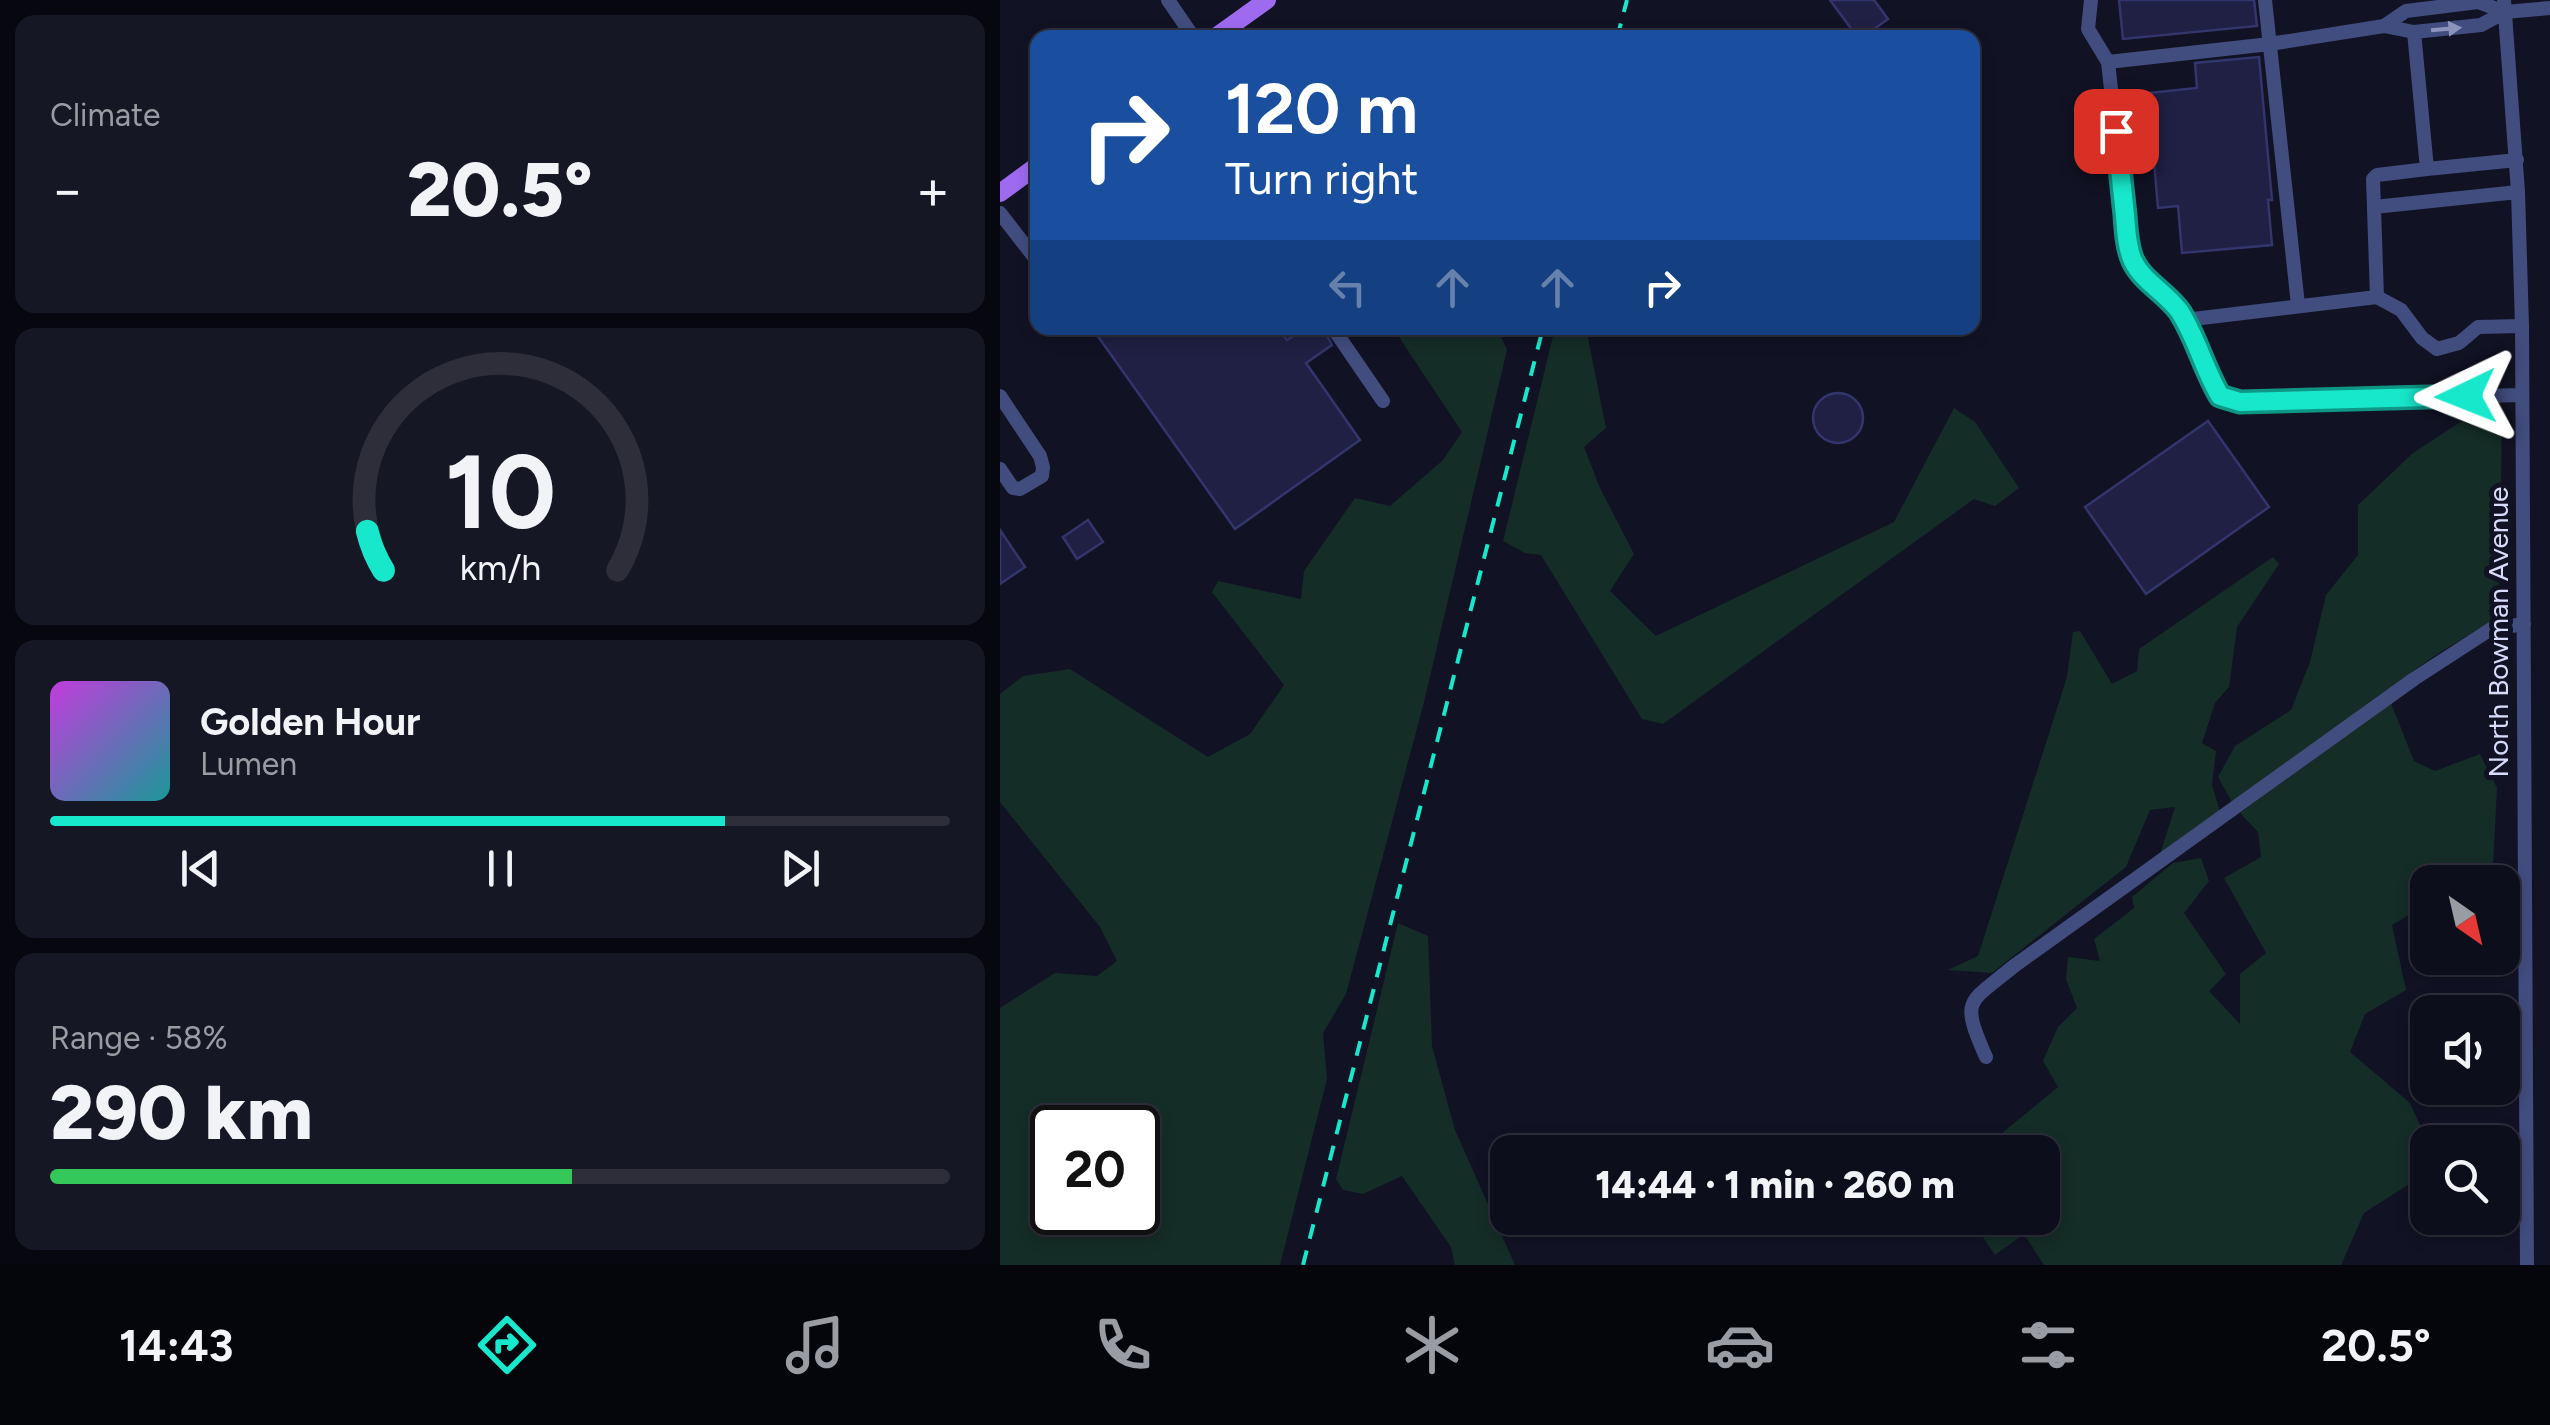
<!DOCTYPE html>
<html lang="en">
<head>
<meta charset="utf-8">
<style>
  body { margin:0; font-family:Figtree,sans-serif; background:#161724; color:#f1f3f6; height:100vh; display:flex; flex-direction:column; font-size:38px; white-space:nowrap }
  * { box-sizing:border-box; margin:0 }
  p { font-size:32px; color:#9a9ca3 }
  .icon { flex:none; width:55px; height:55px; fill:none; stroke:currentColor; stroke-width:2; stroke-linecap:round; stroke-linejoin:round }
  .map { position:relative; flex:1; overflow:hidden }
  .sheet { display:flex; flex-direction:column; gap:15px; padding:15px; background:#07080f; width:1000px }
  .sheet>* { flex:none }
  .banner { position:absolute; left:30px; top:30px; width:950px; height:305px; border-radius:20px; box-shadow:0 5px 15px #0003,0 0 0 2px #2d2e3a; background:#1a4fa0; color:#fff; overflow:hidden }
  .needle { width:65px; rotate:146deg }
  .tools { position:absolute; left:1410px; top:865px; display:grid; gap:20px }
  .tools a { display:grid; place-items:center; width:110px; height:110px; border-radius:20px; background:#0d0e1b; box-shadow:0 5px 15px #0003,0 0 0 2px #2d2e3a; font-size:50px }
  .speed { position:absolute; left:30px; top:1105px; display:flex; gap:20px; font-size:50px; font-weight:700; text-align:center }
  .speed>* { display:grid; place-content:center; width:130px; height:130px; border-radius:50%; background:#0d0e1b; box-shadow:0 5px 15px #0003,0 0 0 2px #2d2e3a; line-height:1 }
  .speed .limit { border:5px solid #111; border-radius:15px; background:#fff; color:#111 }
  .pin { position:absolute; display:grid; place-items:center; width:85px; height:85px; color:#fff; margin:-42px; border-radius:20px; box-shadow:0 5px 15px #0006 }
  .me { position:absolute; width:110px; margin:-55px; rotate:268deg; stroke-linejoin:round; filter:drop-shadow(0 0 8px #0008) }
  .turn { display:flex; align-items:center; gap:35px; height:210px; padding:0 30px; font-size:45px }
  .turn .icon { width:130px; height:130px; stroke-width:2.5 }
  .turn b { display:block; font-size:70px; line-height:85px }
  .lanes { display:flex; align-items:center; height:95px; padding:0 30px; background:#0003; justify-content:center; gap:50px; direction:ltr }
  .lanes .off { opacity:.35 }
  .big { font-size:75px; font-weight:800; line-height:1.1 }
  .sheet .card { flex:1; display:flex; flex-direction:column; justify-content:center; gap:15px; min-width:0; padding:0 35px; border-radius:20px; background:#161724 }
  .sheet .dial { align-items:center; gap:0 }
  .dial svg { height:260px; overflow:visible; fill:none; stroke:#2d2e3a; stroke-width:7; stroke-linecap:round; text-anchor:middle }
  .dial text { fill:#f1f3f6; stroke:none }
  .song { display:flex; align-items:center; gap:30px }
  .cover { width:120px; height:120px; border-radius:15px; background:linear-gradient(135deg,hsl(290 70% 55%),hsl(180 70% 35%)) }
  .played { height:10px; border-radius:5px; background:linear-gradient(90deg,#17e8cc 75%,#2d2e3a 75%) }
  .keys { display:flex; justify-content:space-around; direction:ltr }
  .heat { display:flex; justify-content:space-between; align-items:center; font-size:55px; direction:ltr }
  .charge { height:15px; border-radius:8px; background:linear-gradient(90deg,#34c759 58%,#2d2e3a 0) }
  .trip { position:absolute; left:490px; top:1135px; width:570px; height:100px; border-radius:20px; background:#0d0e1b; box-shadow:0 5px 15px #0003,0 0 0 2px #2d2e3a; font-weight:800; line-height:100px; text-align:center }
  .tab-bar { display:flex; height:160px; justify-content:space-around; align-items:center; background:#05060b; color:#9a9ca3 }
  .tab-bar .icon { width:70px; height:70px }
  .tab-bar .selected { color:#17e8cc }
  .tab-bar b { font-size:45px; color:#f1f3f6 }
  main { display:flex; flex:1; min-height:0 }
  .map>svg:first-child { display:block }
  .green { fill:#152d27; fill-rule:evenodd }
  .building { fill:#1f2043; stroke:#33356d; stroke-width:2.5 }
  .lines { fill:none; stroke-linecap:round; stroke-linejoin:round }
  .minor { stroke:#414d7e; stroke-width:14 }
  .major { stroke:#9e6af0; stroke-width:18 }
  .rail { stroke:#17e8cc; stroke-width:4; stroke-dasharray:15 12; stroke-linecap:butt }
  .oneway { fill:#8c94bc }
  .route-casing { stroke:#0f9785; stroke-width:25 }
  .route { stroke:#17e8cc; stroke-width:18 }
  .labels { text-anchor:middle; stroke-width:10; stroke-linejoin:round; paint-order:stroke }
  .street-label { font-size:28px; fill:#d8dcfb; stroke:#111224 }
</style>
</head>
<body>
<main>
<section class="sheet">
<div class="card"><p>Climate</p>
<div class="heat"><a>−</a><b class="big">20.5°</b><a>+</a></div>
</div>
<div class="card dial"><svg viewBox="0 0 100 80">
<path d="M14 69A42 42 0 1 1 86 69"/>
<path d="M14 69A42 42 0 0 1 9 57" stroke="#17e8cc"/>
<text x="50" y="56" font-size="32" font-weight="700">10</text>
<text x="50" y="72" font-size="11">km/h</text>
</svg></div>
<div class="card">
<div class="song"><i class="cover"></i><div><b>Golden Hour</b><p>Lumen</p></div></div>
<div class="played"></div>
<div class="keys"><svg class="icon" aria-label="previous" viewBox="0 0 24 24"><path d="M18 5L8 12l10 7zM5 5v14"/></svg><svg class="icon" aria-label="pause" viewBox="0 0 24 24"><path d="M8 5v14M16 5v14"/></svg><svg class="icon" aria-label="next" viewBox="0 0 24 24"><path d="M6 5l10 7-10 7zM19 5v14"/></svg></div>
</div>
<div class="card"><p>Range · 58%</p><b class="big">290 km</b><div class="charge"></div></div>
</section>
<div class="map">
<svg width="1550" height="1265" viewBox="0 0 1550 1265">
  <rect width="100%" height="100%" fill="#111224"/>
  <path class="green" d="M393 328H497L507 350 424 702 346 994 323 1033 327 1079 280 1265H0V1008L55 973 97 976 117 961 100 927 0 802V694L23 676 70 669 208 757 250 734 284 685 212 592 218 581 301 599 304 571 355 498 390 506 443 460 462 432ZM52 1128H138V1212H52Z
    M555 328H586L606 428 584 447 600 488 634 554 610 591 656 636 894 522 954 408 975 422 1019 488 995 506 974 499 663 724 642 719 541 555 525 553 503 541Z
    M1482 408 1502 411 1499 617 1437 654 1232 802 1218 777 1235 746 1291 710 1310 662 1326 595 1358 555V505L1413 453Z
    M1273 557 1279 564 1237 627 1229 687 1215 703 1202 743 1216 751 1212 785 1220 811 1160 854 1175 807 1150 810 1126 867 992 973 948 970 978 956 1067 677 1073 632 1080 631 1112 684 1137 671 1139 649Z
    M1391 703 1414 761 1435 771 1480 754 1497 788 1493 865 1463 882H1428L1427 904 1392 925 1406 990 1365 1014 1350 1052 1410 1103 1428 1142 1427 1180 1414 1181 1364 1213 1341 1265H1044L1024 1234 995 1255 970 1218H1042V1152H979L1058 1087 1043 1061 1058 1027 1077 1008 1066 979 1068 957 1100 961 1094 939 1134 908 1132 897 1173 863 1201 858 1209 881 1184 913 1226 974 1209 991 1240 1024V974L1266 953 1224 878 1261 857 1258 832 1240 813Z
    M398 923 428 936 432 1046 455 1130 515 1265H455L451 1247 402 1176 363 1194 343 1190 336 1179Z"/>
  <path class="building" d="M830 0H874L888 19 862 38H858Z
    M1119 0H1254L1257 26 1123 39Z
    M1259 57 1272 200H1268L1272 245 1182 253 1178 206 1158 208 1148 93 1197 88 1195 63Z
    M92 328H278L287 340 305 328H323L332 345 306 363 360 440 235 529Z
    M813 418a25 25 0 1 1 50 0a25 25 0 1 1-50 0Z
    M1208 421 1269 507 1146 594 1085 507Z
    M88 520 103 542 77 559 63 537Z
    M0 530 25 567 0 584Z"/>
  <g class="lines">
    <path class="minor" d="M168 0 194 38
      M1091 0 1088 29 1108 62
      M1265 0 1298 305
      M1504 0 1518 192 1522 326 1527 1265
      M1505 12 1481 25 1414 32 1384 26 1270 44 1108 62 1127 234C1129 244 1130 255 1135 264 1147 285 1170 296 1183 317 1198 342 1205 370 1220 396L1240 402 1522 395
      M1384 26 1406 11 1478 2 1505 12 1550 8
      M1414 32 1427 169 1517 160
      M1374 207 1518 192
      M0 213 38 262
      M36 231 38 230
      M1377 297 1373 179 1377 175 1427 169
      M1185 320 1377 297 1401 310 1422 338 1437 349 1459 343 1478 327 1522 326
      M333 328 383 401
      M0 396 40 456 43 467 42 476 20 489 13 488 0 469
      M986 1057C960 998 968 1004 1014 966L1414 679 1491 629 1524 624"/>
    <path class="major" d="M214 38 267 0
      M0 193 38 165"/>
    <path class="rail" d="M617 38 627 0
      M303 1265 543 328"/>
  </g>
  <defs><path id="oneway-solid" d="M-6-.8H1V-3.2L6.5 0L1 3.2V.8H-6Z" transform="scale(2.5)"/></defs>
  <use class="oneway" href="#oneway-solid" transform="translate(1446 29) rotate(-5)"/>
  <g class="lines">
    <g class="route-casing">
      <path id="route" d="M1116 131C1119 159 1122 187 1125 215 1126 230 1127 248 1133 261 1143 282 1167 293 1180 312 1197 339 1204 369 1220 396L1240 402 1466 396"/>
    </g>
    <use href="#route" class="route"/>
  </g>
  <g class="labels">
    <g class="street-label">
      <text transform="translate(1498 632) rotate(-90)" y="10">North Bowman Avenue</text>
    </g>
  </g>
</svg>
<div class="tools">
<a><svg class="needle" viewBox="-14 -14 28 28"><path d="M0-13l5 13h-10z" fill="#e53935"/><path d="M0 13l5-13h-10z" fill="#9a9ca3"/></svg></a>
<a><svg class="icon" aria-label="sound" viewBox="0 0 24 24"><path d="M4 9h4l5-4v14l-5-4H4zM17 9q2 3 0 6"/></svg></a>
<a><svg class="icon" aria-label="search" viewBox="0 0 24 24"><circle cx="10" cy="10" r="6"/><path d="M15 15l6 6"/></svg></a>
</div>
<div class="speed"><div class="limit">20</div></div>
<div class="pin" style="left:1116px;top:131px;background:#d93025"><svg class="icon" aria-label="arrive" viewBox="0 0 24 24"><path d="M6 21V4h12l-3 4 3 4H6"/></svg></div>
<svg class="me" style="left:1466px;top:396px" viewBox="-20 -20 40 40"><path d="M0-17L14 15 0 8-14 15z" fill="#17e8cc" stroke="#fff" stroke-width="4"/></svg>
<div class="trip">14:44 · 1 min · 260 m</div>
<div class="banner">
<div class="turn"><svg class="icon" aria-label="right" viewBox="0 0 24 24"><path d="M7 20v-9h11M14 6l5 5-5 5"/></svg><div><b>120 m</b>Turn right</div></div>
<div class="lanes"><svg class="icon off" aria-label="left" viewBox="0 0 24 24"><path d="M17 20v-9H6M10 6l-5 5 5 5"/></svg><svg class="icon off" aria-label="ahead" viewBox="0 0 24 24"><path d="M12 20V5M6 11l6-6 6 6"/></svg><svg class="icon off" aria-label="ahead" viewBox="0 0 24 24"><path d="M12 20V5M6 11l6-6 6 6"/></svg><svg class="icon" aria-label="right" viewBox="0 0 24 24"><path d="M7 20v-9h11M14 6l5 5-5 5"/></svg></div>
</div>
</div>
</main>
<nav class="tab-bar">
<b>14:43</b>
<svg class="icon selected" aria-label="directions" viewBox="0 0 24 24"><path d="M12 3l9 9-9 9-9-9zM9 14v-3h6M13 9l2 2-2 2"/></svg>
<svg class="icon" aria-label="music" viewBox="0 0 24 24"><path d="M9 18V5l10-2v13"/><circle cx="6" cy="18" r="3"/><circle cx="16" cy="16" r="3"/></svg>
<svg class="icon" aria-label="phone" viewBox="0 0 24 24"><path d="M5 4h4l2 5-3 2q2 4 5 5l2-3 5 2v4C11 20 4 13 5 4z"/></svg>
<svg class="icon" aria-label="climate" viewBox="0 0 24 24"><path d="M12 3v18M4 7l16 10M4 17L20 7"/></svg>
<svg class="icon" aria-label="car" viewBox="0 0 24 24"><path d="M5 17H2v-5l4-1 3-4h7l3 4 3 1v5h-3M9 17h6M6 11h13"/><circle cx="7" cy="17" r="2"/><circle cx="17" cy="17" r="2"/></svg>
<svg class="icon" aria-label="filters" viewBox="0 0 24 24"><path d="M4 7h16M4 17h16"/><circle cx="9" cy="7" r="2"/><circle cx="15" cy="17" r="2"/></svg>
<b>20.5°</b>
</nav>
</body>
</html>
